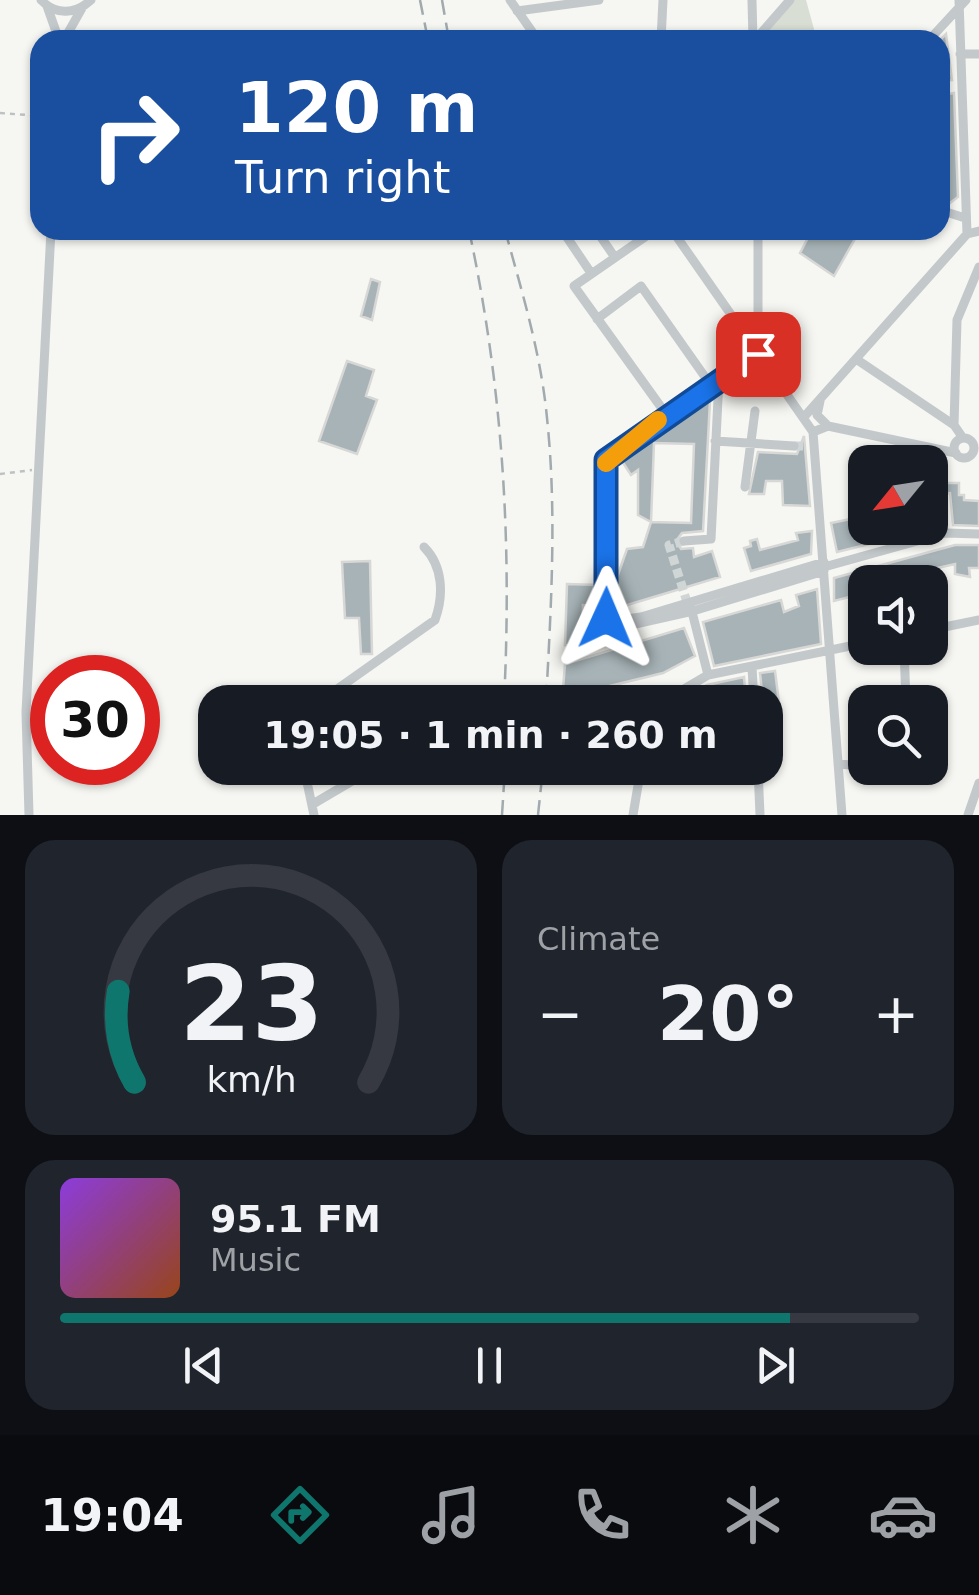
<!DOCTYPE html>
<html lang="en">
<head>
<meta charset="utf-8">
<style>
  body { margin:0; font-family:"DejaVu Sans",sans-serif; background:#20242c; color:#f1f3f6; height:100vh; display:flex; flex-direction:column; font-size:38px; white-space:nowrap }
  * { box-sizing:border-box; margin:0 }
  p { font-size:32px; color:#9ea1a6 }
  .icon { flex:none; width:55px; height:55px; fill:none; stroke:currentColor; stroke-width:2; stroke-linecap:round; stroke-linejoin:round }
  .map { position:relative; height:815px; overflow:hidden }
  .panel { display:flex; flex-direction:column; gap:25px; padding:25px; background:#0d0f14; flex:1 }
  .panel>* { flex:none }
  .guide { position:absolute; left:30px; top:30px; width:920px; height:210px; border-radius:30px; box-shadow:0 2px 8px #0004; background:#1a4fa0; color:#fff; overflow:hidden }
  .needle { width:65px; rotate:240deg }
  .fabs { position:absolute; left:848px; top:445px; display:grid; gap:20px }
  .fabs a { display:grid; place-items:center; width:100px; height:100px; border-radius:20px; background:#171b24; box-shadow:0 2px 8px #0004; font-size:50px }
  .speed { position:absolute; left:30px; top:655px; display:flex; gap:20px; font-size:50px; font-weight:700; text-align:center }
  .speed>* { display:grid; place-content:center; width:130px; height:130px; border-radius:50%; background:#171b24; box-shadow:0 2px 8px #0004; line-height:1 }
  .speed .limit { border:15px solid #d22; background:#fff; color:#111 }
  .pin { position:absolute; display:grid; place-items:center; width:85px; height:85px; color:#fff; margin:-42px; border-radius:20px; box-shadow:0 5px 15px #0006 }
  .me { position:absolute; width:110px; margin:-55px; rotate:1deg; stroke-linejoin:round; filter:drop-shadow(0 0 8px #0008) }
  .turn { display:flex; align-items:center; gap:35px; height:210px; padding:0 40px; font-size:45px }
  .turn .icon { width:130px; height:130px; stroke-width:2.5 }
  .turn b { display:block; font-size:70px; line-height:85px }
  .big { font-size:75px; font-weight:800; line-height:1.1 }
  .panel .widget { flex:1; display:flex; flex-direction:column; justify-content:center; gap:15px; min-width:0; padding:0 35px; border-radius:30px; background:#20242c }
  .panel .dial { align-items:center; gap:0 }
  .dial svg { height:260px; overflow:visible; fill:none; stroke:#363941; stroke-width:7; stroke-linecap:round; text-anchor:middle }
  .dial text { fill:#f1f3f6; stroke:none }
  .song { display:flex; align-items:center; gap:30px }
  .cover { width:120px; height:120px; border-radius:15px; background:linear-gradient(135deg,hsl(270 70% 55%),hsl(20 70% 35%)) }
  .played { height:10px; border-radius:5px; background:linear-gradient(90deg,#0f766e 85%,#363941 85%) }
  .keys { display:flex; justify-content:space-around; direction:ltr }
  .heat { display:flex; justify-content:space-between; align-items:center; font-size:55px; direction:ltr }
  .panel .tiles { flex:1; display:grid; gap:25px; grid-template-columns:1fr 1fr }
  .widget:last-child { grid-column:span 2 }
  .trip { position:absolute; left:198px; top:685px; width:585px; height:100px; border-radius:30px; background:#171b24; box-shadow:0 2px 8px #0004; font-weight:800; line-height:100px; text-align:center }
  .dock { display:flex; height:160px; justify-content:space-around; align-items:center; background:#090b0e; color:#9ea1a6 }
  .dock .icon { width:70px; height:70px }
  .dock .selected { color:#0f766e }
  .dock b { font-size:45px; color:#f1f3f6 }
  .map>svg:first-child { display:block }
  .green { fill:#d8ded3 }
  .building { fill:#a7b3b7; stroke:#d7d7d5; stroke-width:2.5; fill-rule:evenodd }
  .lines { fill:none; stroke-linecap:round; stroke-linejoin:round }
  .minor-tunnel { stroke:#d0d6d6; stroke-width:9; stroke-dasharray:9 4.5; stroke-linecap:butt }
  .path { stroke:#bec1c3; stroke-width:2.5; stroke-dasharray:5 5; stroke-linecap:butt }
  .minor { stroke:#c3c8cb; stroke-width:9 }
  .rail { stroke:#a1aaae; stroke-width:2.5; stroke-dasharray:15 8; stroke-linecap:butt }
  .route-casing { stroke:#114b97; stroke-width:25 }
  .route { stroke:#1a73e8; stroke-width:18 }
  .slow { stroke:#f59e0b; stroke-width:18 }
</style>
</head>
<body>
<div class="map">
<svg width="979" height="815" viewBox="0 0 979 815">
  <rect width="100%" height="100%" fill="#f6f6f2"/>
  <path class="green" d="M790 0H806L817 40H755Z"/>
  <path class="building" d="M946 34 952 80 940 81V40Z
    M954 93 958 197 950 203 940 199V180L946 178 941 95Z
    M812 230H860L834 276 800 253Z
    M371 279 380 282 372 320 361 316Z
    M347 361 374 370 366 396 377 400 357 454 319 441Z
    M710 401 703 531 682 533 676 541 681 549 693 548 694 557 712 551 720 577 614 609V586L627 549 643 547 651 522 638 515V470L631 475 622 461ZM654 443 694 444 691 523 651 522Z
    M804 436 810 506 783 505 782 481H766L764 494H749L758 452 797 454Z
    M942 474 945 483H959V495H964V500L979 501V526L953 525 950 493 930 494V475Z
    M865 516V528H935L837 552 831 523Z
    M812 531 811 554 751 571 744 548 751 546 750 541 757 539 760 550 798 540 796 533Z
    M955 545H979V568H969L970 577 955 574V564L915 573 916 582H865V593L834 601V578Z
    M370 561 372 654H361L359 618H345L342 562Z
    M567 584 598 585V606L583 605 582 646 565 645Z
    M817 589 821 644 714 666 703 622 781 600 784 612 799 606 796 595Z
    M684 628 695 656 663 673 577 694 579 702H562L565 664Z
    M775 671 781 718 765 719 760 673Z
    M744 677 746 702H692L690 695 707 685Z"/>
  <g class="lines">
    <path class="minor-tunnel" d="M794 446H806
      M684 541 669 545 687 602"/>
    <path class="path" d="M0 113 40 116
      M0 474 32 470"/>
    <path class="minor" d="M41 0C56 16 76 14 91 0
      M510 0 538 40
      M752 0 753 40
      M959 0 967 234
      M47 6 59 40
      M517 11 599 0
      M64 40 82 8
      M661 40 663 0
      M755 40 790 0
      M929 40 966 0
      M960 54H979
      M940 210 965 218
      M562 230 591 273
      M596 230 614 256
      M655 230 574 286 666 414
      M672 230 813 432 842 815
      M597 319 641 286 710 384
      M856 359 954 425 963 438
      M820 401 817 415 828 426
      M804 417 967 234 979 231
      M954 425 957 320 979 267
      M813 432 828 426 956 453
      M954 448a10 10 0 1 1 20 0a10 10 0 1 1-20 0Z
      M715 441 794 446
      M745 487 755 411
      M684 541 711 539 719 379
      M824 567 946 533 979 534
      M691 608 708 675
      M606 618V460L758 354V230
      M598 626a8 8 0 1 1 16 0a8 8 0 1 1-16 0Z
      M612 621 641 617 824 562
      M613 629 693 611 824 571
      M930 630 979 620
      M904 648 906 702
      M752 667 754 702
      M319 702 435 620C444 595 443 566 424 547
      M662 702 708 675 865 643
      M930 751 932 750
      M838 764 865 766
      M304 768 314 815
      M758 768 760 815
      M892 768H906
      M313 804 374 768
      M29 815 26 712 51 230
      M633 815 641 768
      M968 815 979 783"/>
    <path class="rail" d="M420 0 428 40
      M442 0 449 40
      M469 230C503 388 512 542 504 702
      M505 230C522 292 541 354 547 418 557 512 551 608 546 702
      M502 815 505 768
      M538 815 543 768"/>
  </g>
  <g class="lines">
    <g class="route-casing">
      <path id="route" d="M606 618V460L758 354"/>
    </g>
    <use href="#route" class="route"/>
    <path class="slow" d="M606 463 658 420"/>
  </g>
</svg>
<div class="fabs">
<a><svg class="needle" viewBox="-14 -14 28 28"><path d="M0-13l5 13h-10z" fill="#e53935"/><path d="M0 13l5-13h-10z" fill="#9ea1a6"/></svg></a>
<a><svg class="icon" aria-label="sound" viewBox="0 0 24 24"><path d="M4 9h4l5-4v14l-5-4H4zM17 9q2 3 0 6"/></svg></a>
<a><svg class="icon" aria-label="search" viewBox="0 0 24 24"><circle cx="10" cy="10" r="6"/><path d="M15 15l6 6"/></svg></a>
</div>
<div class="speed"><div class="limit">30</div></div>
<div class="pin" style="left:758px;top:354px;background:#d93025"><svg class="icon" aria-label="arrive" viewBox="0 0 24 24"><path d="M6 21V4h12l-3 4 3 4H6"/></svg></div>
<svg class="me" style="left:606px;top:618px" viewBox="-20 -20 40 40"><path d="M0-17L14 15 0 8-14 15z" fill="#1a73e8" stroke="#fff" stroke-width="4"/></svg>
<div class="trip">19:05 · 1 min · 260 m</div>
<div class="guide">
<div class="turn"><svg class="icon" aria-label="right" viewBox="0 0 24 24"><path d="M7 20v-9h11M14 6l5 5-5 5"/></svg><div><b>120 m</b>Turn right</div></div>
</div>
</div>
<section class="panel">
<div class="tiles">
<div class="widget dial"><svg viewBox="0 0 100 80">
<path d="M14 69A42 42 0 1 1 86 69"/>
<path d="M14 69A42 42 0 0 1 9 41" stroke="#0f766e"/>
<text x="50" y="56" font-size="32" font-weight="700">23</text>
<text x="50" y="72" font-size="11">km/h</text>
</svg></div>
<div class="widget"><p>Climate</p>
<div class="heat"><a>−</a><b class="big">20°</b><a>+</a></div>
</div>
<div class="widget">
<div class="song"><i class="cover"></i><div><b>95.1 FM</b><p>Music</p></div></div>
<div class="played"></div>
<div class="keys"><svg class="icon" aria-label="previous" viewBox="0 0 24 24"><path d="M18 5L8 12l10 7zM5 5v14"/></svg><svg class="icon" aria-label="pause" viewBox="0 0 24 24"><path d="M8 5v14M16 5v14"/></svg><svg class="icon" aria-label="next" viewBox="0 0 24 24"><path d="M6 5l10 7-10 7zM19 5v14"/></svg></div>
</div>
</div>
</section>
<nav class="dock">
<b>19:04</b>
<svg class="icon selected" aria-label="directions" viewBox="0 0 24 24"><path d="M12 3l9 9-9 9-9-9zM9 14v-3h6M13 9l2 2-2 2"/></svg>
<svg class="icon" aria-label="music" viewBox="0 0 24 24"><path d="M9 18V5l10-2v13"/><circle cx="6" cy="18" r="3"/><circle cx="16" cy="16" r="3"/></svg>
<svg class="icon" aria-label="phone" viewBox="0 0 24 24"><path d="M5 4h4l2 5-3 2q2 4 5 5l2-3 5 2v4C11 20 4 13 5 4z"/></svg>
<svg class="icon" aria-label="climate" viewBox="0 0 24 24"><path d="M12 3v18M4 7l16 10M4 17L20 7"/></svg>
<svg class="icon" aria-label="car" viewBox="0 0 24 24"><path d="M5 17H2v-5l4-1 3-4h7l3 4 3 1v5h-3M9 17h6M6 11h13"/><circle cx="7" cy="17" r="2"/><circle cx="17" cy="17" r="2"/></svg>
</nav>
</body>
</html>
